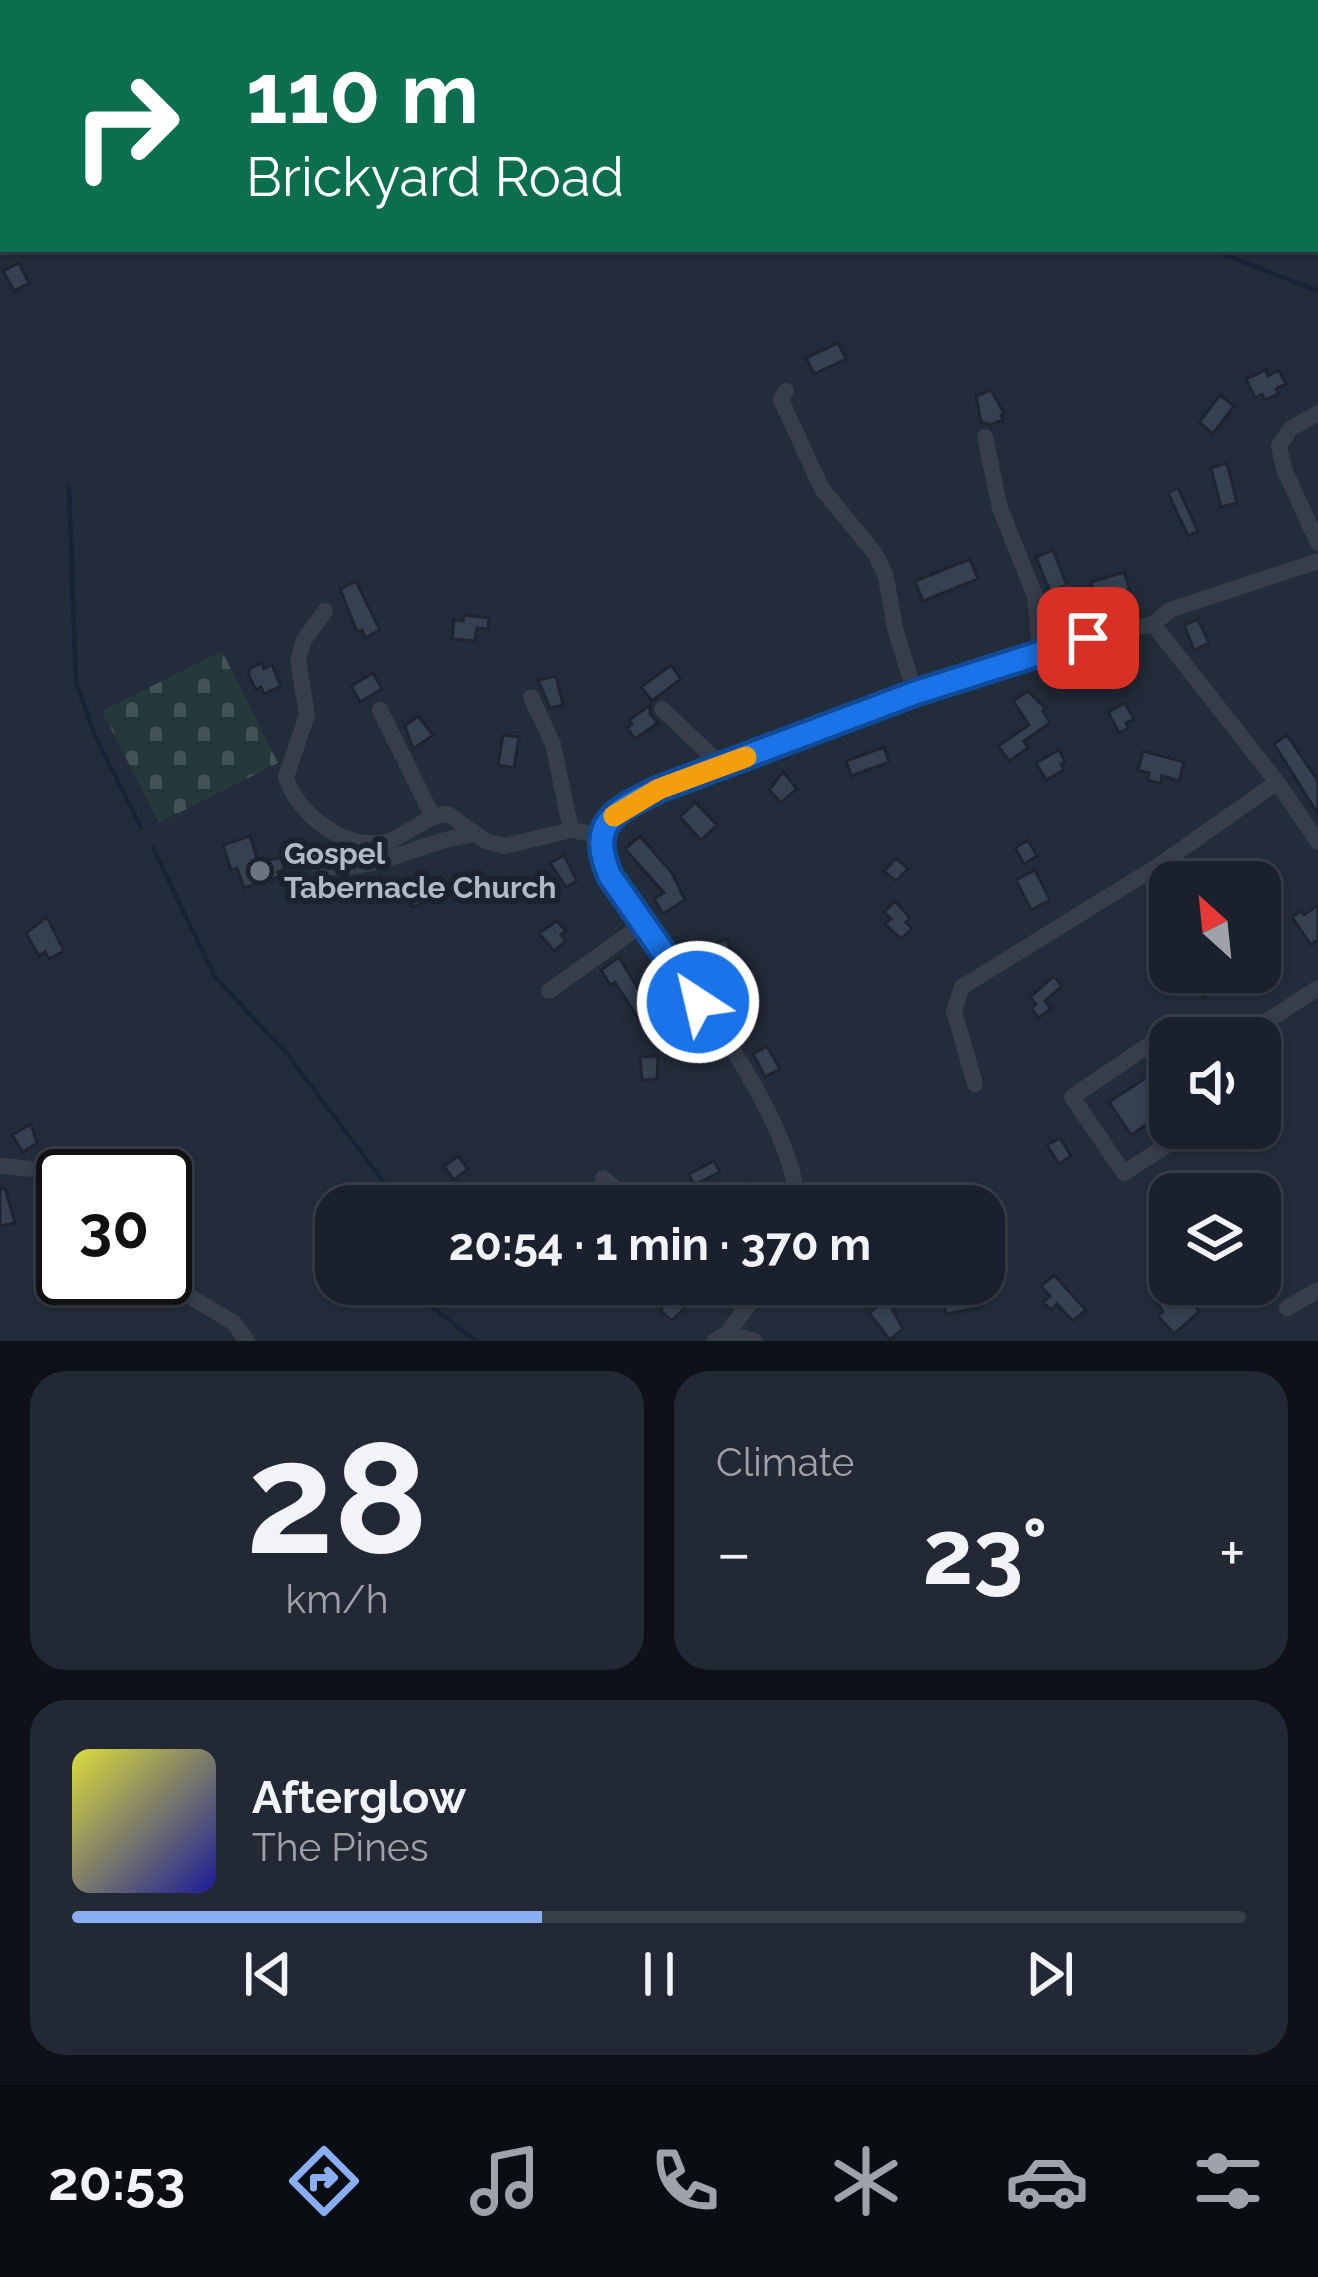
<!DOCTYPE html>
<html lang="en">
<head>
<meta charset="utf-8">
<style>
  body { margin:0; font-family:Raleway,sans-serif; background:#232934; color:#f1f3f6; height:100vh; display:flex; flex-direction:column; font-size:45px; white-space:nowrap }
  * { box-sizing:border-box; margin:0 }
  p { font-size:39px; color:#9fa3a9 }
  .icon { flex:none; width:66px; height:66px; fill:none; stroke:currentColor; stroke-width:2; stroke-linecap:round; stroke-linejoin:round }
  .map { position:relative; height:1341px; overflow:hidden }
  .drawer { display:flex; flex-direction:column; gap:30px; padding:30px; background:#0e1218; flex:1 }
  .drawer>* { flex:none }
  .guide { position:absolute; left:0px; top:0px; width:1320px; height:252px; box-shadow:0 3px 9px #0004,0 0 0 3px #383e48; background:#0b6e4f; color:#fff; overflow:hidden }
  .needle { width:78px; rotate:333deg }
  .fabs { position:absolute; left:1149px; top:861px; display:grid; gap:24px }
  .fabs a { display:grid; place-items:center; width:132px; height:132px; border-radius:24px; background:#1a212c; box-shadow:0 3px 9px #0004,0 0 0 3px #383e48; font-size:60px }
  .speed { position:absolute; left:36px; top:1149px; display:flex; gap:24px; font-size:60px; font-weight:700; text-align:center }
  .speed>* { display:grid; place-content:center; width:156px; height:156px; border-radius:50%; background:#1a212c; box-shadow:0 3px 9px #0004,0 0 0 3px #383e48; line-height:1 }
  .speed .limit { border:6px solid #111; border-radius:18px; background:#fff; color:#111 }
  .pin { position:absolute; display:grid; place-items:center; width:102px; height:102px; color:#fff; margin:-51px; border-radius:24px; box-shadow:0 6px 18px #0006 }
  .me { position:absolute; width:132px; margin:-66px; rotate:325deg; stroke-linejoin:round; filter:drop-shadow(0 0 9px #0008) }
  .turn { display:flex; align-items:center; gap:42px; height:252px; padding:0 48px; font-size:54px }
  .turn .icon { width:156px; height:156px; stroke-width:2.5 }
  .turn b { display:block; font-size:84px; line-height:102px }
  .big { font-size:90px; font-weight:700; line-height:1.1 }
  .drawer .card { flex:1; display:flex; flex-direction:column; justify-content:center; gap:18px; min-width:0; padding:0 42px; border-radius:36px; background:#232934 }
  .drawer .dial { align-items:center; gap:0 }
  .dial b { font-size:156px; line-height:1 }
  .song { display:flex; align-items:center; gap:36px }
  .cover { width:144px; height:144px; border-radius:18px; background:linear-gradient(135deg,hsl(60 70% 55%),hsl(240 70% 35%)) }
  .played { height:12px; border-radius:6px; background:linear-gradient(90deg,#8aaef3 40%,#383e48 40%) }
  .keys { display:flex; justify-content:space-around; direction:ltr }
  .heat { display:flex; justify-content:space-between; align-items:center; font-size:66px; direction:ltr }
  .drawer .tiles { flex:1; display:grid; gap:30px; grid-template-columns:1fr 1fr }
  .card:last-child { grid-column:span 2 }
  .trip { position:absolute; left:315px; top:1185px; width:690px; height:120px; border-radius:36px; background:#1a212c; box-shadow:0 3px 9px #0004,0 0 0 3px #383e48; font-weight:700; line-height:120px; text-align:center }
  .dock { display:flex; height:192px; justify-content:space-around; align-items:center; background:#0a0d12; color:#9fa3a9 }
  .dock .icon { width:84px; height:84px }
  .dock .active { color:#8aaef3 }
  .dock b { font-size:54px; color:#f1f3f6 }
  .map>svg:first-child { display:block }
  .cemetery { fill:url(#cemetery-stones) }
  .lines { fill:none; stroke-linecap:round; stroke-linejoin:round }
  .stream { stroke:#172337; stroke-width:4.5 }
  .building { fill:#354050; stroke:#1e2531; stroke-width:3 }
  .minor { stroke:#373e4a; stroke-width:16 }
  .route-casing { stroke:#114b97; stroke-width:30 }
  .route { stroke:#1a73e8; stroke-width:21 }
  .slow { stroke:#f59e0b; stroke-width:21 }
  .worship-dot { fill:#6b7280; stroke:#1c232f; stroke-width:4.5 }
  .labels { text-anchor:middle; stroke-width:12; stroke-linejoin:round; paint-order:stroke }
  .poi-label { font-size:30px; font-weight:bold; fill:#b2b9c6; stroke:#1c232f; text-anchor:start }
</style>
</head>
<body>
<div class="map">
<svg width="1318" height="1341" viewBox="0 0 1318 1341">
  <defs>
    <pattern id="cemetery-stones" width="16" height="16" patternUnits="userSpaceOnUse" patternTransform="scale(3)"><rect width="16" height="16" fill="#25373b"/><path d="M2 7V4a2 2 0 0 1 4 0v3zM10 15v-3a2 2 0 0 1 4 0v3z" fill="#425256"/></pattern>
  </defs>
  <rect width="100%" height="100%" fill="#232c3a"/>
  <path class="cemetery" d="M222 651 278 763 159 823 102 711Z"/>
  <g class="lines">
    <path class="stream" d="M1210 249 1318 291
      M69 488 76 683 96 738 141 827
      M153 848 215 977 287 1054 386 1185 377 1206
      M403 1284 476 1341"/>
  </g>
  <path class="building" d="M19 263 29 283 14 291 3 271Z
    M838 343 846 359 814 374 806 358Z
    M1266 370 1268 376 1279 370 1286 384 1276 389 1278 394 1265 400 1262 394 1255 398 1246 379Z
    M991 390 1004 413 1001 415 1003 420 990 425 981 422 976 396Z
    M1220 395 1234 406 1213 434 1199 422Z
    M1227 463 1237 503 1221 507 1211 468Z
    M1178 488 1198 531 1188 536 1168 493Z
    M1053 550 1067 585 1050 592 1036 557Z
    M970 559 978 579 923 601 915 581Z
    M1124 572 1130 590 1096 600 1091 582Z
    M356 581 380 630 365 638 362 630 357 632 340 589Z
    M464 615 489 618 488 629 477 628 475 641 452 639 454 620 463 621Z
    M1198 619 1209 643 1194 650 1184 625Z
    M262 663 264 669 272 665 281 686 264 694 261 687 256 690 249 676V669Z
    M671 665 681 679 652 701 641 687Z
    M373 673 382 689 360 702 351 686Z
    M556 676 563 705 550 708 538 680Z
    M1028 691 1046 709 1043 711 1050 723 1024 741 1028 748 1009 761 998 746 1029 725 1013 701Z
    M1125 703 1134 719 1126 723 1129 728 1119 733 1108 712Z
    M650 705V714L658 723 635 739 627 728 632 724 629 720Z
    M418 716 433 735 413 749 405 726Z
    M503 735 519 737 514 768 498 765Z
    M1287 735 1318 781V814L1274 744Z
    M884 747 889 762 851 776 846 761Z
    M1059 750 1065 762 1061 764 1064 770 1046 780 1036 763Z
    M1143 751 1184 762 1179 781 1162 776 1161 784 1148 780 1149 773 1138 770Z
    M783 772 797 789 781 803 769 790Z
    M695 802 717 825 701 840 680 817Z
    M250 836 258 861 281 858 285 870 278 872 279 877 244 888 237 868 231 870 223 845Z
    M640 836 672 873 685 900 663 914 654 899 664 893 625 849Z
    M1028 840 1037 856 1024 864 1015 848Z
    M564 855 577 881 566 887 550 863Z
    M896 858 908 869 896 881 884 871Z
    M1035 870 1050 900 1031 910 1016 880Z
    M433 878 440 895 413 907 406 890Z
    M895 901 910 918 906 922 912 929 901 939 885 924 891 919 884 912Z
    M1318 905V940L1311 945 1292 917 1301 911 1304 915Z
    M47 917 64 951 49 959 45 952 39 956 26 933Z
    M557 921 566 931 561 935 566 941 554 951 539 933Z
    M727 939 732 955 713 960 709 945Z
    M619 957 652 1012 639 1020 615 982 610 985 601 970Z
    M741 969 753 987 733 999 724 985 731 981 728 977Z
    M1208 975 1218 987 1204 998 1194 986Z
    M1054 976 1062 986 1045 1001 1051 1008 1039 1018 1031 1008 1036 1004 1030 997Z
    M767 1046 780 1069 765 1077 753 1054Z
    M658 1056 657 1079 642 1080 640 1057Z
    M1170 1062V1109L1131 1135 1109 1102Z
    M31 1124 37 1143 23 1152 12 1135Z
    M1060 1138 1071 1156 1059 1164 1047 1145Z
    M458 1156 468 1169 454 1180 444 1166Z
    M714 1161 720 1172 694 1185 689 1174Z
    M749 1181 770 1200 765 1206H747L741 1200 744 1197 739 1192Z
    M5 1188 15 1223 0 1226V1189Z
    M583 1191 590 1196 593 1192 611 1206H582L577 1199Z
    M1054 1275 1086 1310 1073 1321 1057 1304 1051 1310 1043 1302 1050 1296 1041 1286Z
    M686 1284H694L701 1291 672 1321 660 1310Z
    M1182 1285 1199 1312 1174 1334 1158 1316 1163 1312 1155 1299Z
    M978 1290 982 1307 946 1314 943 1297Z
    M887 1299 903 1329 890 1340 869 1313Z"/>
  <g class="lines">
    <path class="minor" d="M786 391 781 400 822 489 874 552 885 573 896 632 915 693
      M1318 413 1290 429 1279 446 1284 469 1318 543
      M985 437 1000 508 1035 596 1040 653
      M325 611 304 640 298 660 307 715 286 777C296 814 349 854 389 841 411 833 424 816 448 814L485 841 505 846 571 830 600 835
      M1153 624 1277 782 1318 842
      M531 697 553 744 571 830
      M662 709 722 766
      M380 710 432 815
      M291 850C301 855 314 865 326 866 371 874 427 839 476 834
      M549 991 643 924
      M1192 1038 1180 1030H1171L1072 1097 1124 1173 1193 1128
      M1241 1038 1318 988
      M975 1084 954 1011 962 987 1161 864 1277 782
      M0 1166 44 1170 63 1204
      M603 1178 636 1206
      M798 1206C791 1104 669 963 610 876L601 855 600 835 611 817 627 804 659 789 915 693 1087 638 1153 624 1170 610 1318 561
      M159 1278 234 1323 247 1341
      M714 1284 746 1309
      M1287 1308 1318 1290
      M727 1333 755 1341
      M714 1341 727 1333 765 1284"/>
  </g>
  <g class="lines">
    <g class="route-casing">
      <path id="route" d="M698 1002 610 876C587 823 614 811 659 789L915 693 1088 638"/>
    </g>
    <use href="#route" class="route"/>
    <path class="slow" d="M614 816 659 789 746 757"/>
  </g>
  <circle class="worship-dot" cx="260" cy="871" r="12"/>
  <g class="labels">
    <g class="poi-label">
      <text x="284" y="864">Gospel<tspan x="284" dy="34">Tabernacle Church</tspan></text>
    </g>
  </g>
</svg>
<div class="fabs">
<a><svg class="needle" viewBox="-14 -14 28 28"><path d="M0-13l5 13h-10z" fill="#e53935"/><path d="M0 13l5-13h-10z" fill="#9fa3a9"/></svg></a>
<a><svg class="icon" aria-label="sound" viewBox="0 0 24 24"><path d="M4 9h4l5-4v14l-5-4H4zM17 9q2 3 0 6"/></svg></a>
<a><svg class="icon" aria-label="layers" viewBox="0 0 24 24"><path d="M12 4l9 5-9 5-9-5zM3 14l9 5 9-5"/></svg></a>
</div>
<div class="speed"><div class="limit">30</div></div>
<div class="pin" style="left:1088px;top:638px;background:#d93025"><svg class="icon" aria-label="arrive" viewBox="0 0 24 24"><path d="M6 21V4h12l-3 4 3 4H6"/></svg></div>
<svg class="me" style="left:698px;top:1002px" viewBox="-20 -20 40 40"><circle r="17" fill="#1a73e8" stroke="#fff" stroke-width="3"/><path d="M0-11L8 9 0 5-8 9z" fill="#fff"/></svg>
<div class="trip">20:54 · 1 min · 370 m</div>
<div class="guide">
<div class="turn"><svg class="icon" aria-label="right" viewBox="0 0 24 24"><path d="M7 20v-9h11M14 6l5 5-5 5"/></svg><div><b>110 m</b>Brickyard Road</div></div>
</div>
</div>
<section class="drawer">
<div class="tiles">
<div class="card dial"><b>28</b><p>km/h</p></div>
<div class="card"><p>Climate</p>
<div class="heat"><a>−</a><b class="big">23°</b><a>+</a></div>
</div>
<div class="card">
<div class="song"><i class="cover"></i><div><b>Afterglow</b><p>The Pines</p></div></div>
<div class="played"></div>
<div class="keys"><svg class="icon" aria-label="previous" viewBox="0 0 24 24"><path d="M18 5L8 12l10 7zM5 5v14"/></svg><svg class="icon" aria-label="pause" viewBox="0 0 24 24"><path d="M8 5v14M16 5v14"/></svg><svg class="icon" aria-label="next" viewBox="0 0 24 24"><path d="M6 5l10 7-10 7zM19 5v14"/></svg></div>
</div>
</div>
</section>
<nav class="dock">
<b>20:53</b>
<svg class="icon active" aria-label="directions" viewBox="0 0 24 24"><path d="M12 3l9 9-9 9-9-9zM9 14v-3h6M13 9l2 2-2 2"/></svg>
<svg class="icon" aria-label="music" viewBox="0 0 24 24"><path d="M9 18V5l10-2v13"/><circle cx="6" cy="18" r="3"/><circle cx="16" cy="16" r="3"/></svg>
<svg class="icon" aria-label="phone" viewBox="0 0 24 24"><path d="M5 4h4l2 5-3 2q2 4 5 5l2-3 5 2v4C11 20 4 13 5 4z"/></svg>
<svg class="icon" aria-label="climate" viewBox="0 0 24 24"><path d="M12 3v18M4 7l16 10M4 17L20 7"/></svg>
<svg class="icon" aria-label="car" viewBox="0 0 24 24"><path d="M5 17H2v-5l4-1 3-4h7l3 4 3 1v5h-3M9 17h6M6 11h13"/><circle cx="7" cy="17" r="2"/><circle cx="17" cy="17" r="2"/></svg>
<svg class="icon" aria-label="filters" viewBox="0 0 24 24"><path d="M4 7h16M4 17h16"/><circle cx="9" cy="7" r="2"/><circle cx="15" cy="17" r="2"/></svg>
</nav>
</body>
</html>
